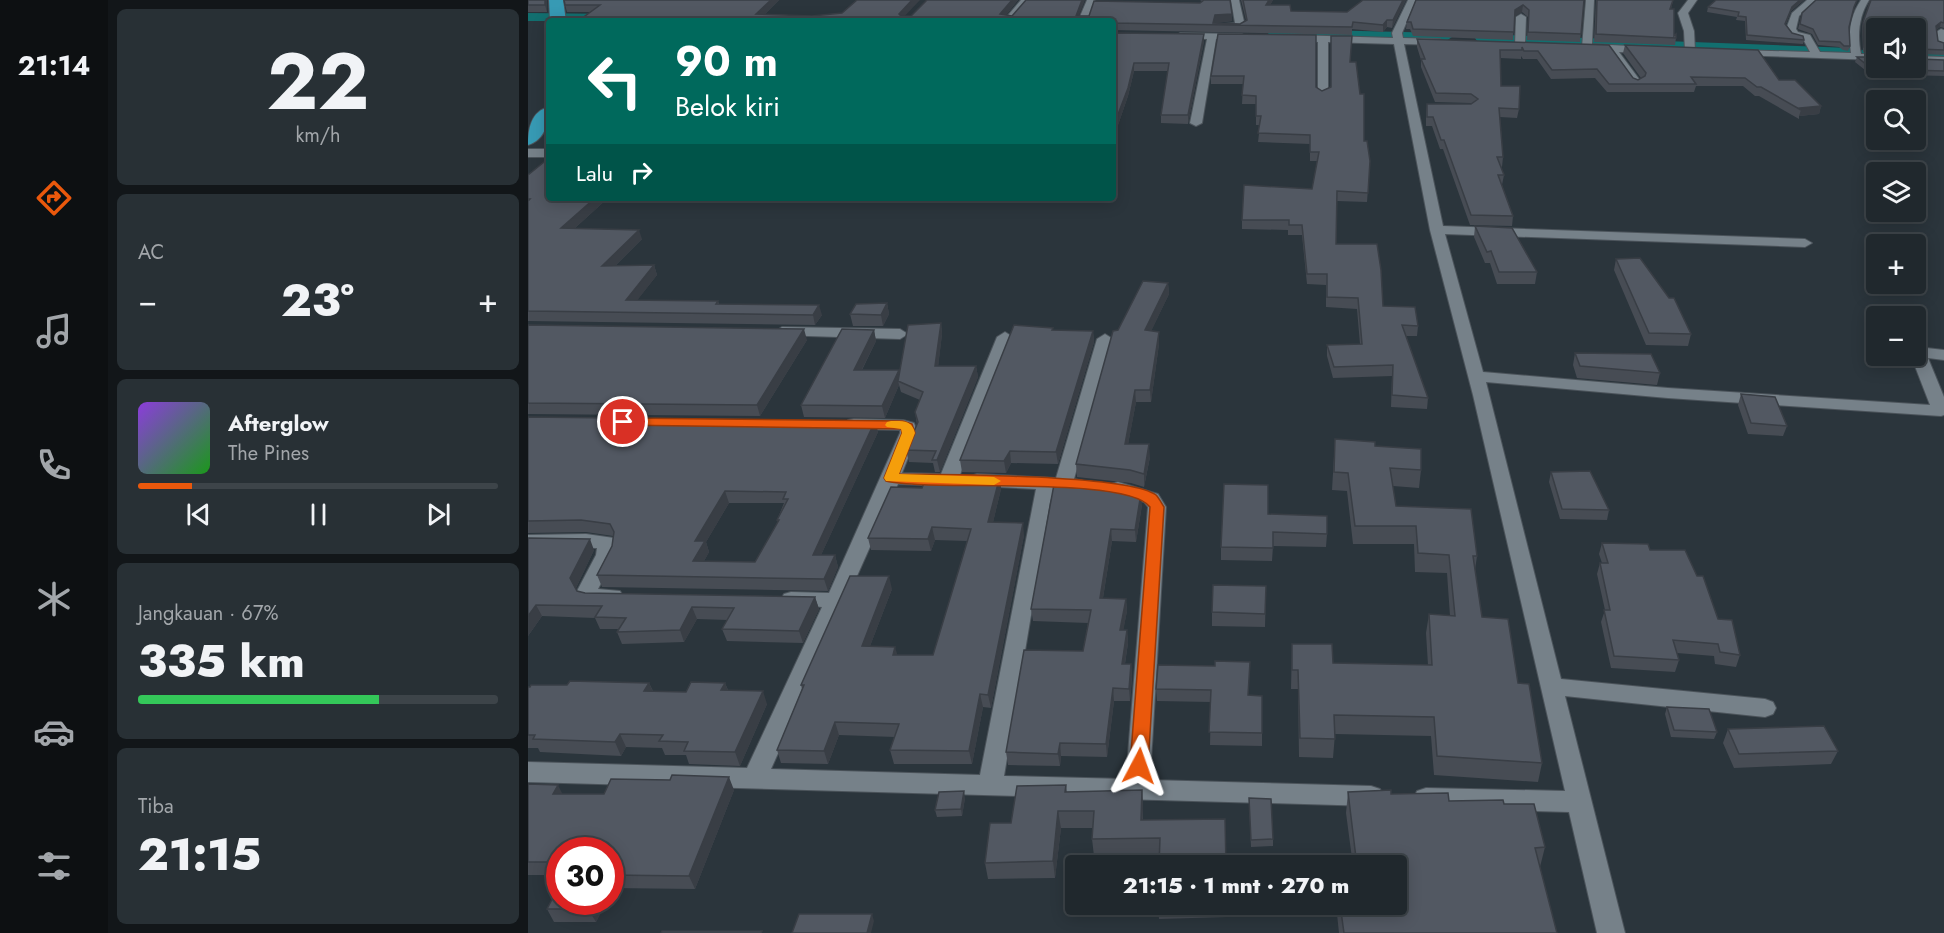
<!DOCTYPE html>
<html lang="id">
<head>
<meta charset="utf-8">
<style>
  body { margin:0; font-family:Jost,sans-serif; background:#283035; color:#f1f3f6; height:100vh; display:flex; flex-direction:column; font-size:22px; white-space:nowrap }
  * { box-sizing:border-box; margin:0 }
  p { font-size:20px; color:#a2a6aa }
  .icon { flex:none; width:33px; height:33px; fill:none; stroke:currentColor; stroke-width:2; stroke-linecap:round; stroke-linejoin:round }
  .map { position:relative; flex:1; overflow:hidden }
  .panel { display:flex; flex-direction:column; gap:9px; padding:9px; background:#121619; width:420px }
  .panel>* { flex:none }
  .hud { position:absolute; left:18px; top:18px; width:570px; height:183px; border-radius:6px; box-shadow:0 3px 15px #0003,0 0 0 2px #3d4449; background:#00695c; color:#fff; overflow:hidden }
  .controls { position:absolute; left:1338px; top:18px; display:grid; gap:12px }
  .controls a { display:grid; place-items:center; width:60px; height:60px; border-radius:6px; background:#20282d; box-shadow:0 3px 15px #0003,0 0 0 2px #3d4449; font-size:30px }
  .speed { position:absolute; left:18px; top:837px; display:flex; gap:12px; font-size:30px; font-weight:700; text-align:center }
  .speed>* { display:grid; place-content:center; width:78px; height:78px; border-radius:50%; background:#20282d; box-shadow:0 3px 15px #0003,0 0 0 2px #3d4449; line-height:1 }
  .speed .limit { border:9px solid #d22; background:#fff; color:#111 }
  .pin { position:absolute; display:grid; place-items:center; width:51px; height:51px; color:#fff; margin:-26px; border:3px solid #fff; border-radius:50%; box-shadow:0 2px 6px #0007 }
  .me { position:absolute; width:66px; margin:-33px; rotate:4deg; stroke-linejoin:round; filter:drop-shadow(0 0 4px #0008) }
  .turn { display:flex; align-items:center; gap:21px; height:126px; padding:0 30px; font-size:27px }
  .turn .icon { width:78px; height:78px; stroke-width:2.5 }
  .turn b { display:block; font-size:42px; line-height:51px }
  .then { display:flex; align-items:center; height:57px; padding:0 30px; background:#0003; gap:12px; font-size:22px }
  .big { font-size:45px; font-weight:800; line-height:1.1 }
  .panel .card { flex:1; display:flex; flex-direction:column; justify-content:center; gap:9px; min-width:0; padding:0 21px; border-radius:9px; background:#283035 }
  .panel .dial { align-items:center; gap:0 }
  .dial b { font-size:78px; line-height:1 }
  .song { display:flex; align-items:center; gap:18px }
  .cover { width:72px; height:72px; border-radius:9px; background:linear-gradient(135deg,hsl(270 70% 55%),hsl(120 70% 35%)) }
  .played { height:6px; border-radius:3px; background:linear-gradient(90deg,#ea580c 15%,#3d4449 15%) }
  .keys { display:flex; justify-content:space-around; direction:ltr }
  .heat { display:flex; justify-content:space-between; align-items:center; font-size:33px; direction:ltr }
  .charge { height:9px; border-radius:4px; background:linear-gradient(90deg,#34c759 67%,#3d4449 0) }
  .trip { position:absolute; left:537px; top:855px; width:342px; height:60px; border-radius:6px; background:#20282d; box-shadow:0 3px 15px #0003,0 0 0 2px #3d4449; font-weight:800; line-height:60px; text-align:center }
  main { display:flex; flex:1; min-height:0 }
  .dock { display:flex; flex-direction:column; width:108px; justify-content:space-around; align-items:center; background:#0d1012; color:#a2a6aa }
  .dock .icon { width:42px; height:42px }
  .dock .on { color:#ea580c }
  .dock b { font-size:27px; color:#f1f3f6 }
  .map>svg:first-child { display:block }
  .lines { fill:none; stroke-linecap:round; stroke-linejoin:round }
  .canal { fill:#126f6f; fill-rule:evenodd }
  .minor-casing { stroke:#4b535a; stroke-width:2 }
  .trunk-casing { stroke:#4b535a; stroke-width:2 }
  .minor { fill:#768189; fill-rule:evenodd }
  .trunk { fill:#379ab4; fill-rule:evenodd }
  .wall { fill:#474c54; fill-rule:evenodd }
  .shaded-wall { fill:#393e45 }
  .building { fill:#525862; stroke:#393e45; stroke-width:1.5; fill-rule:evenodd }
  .route { fill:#ea580c; stroke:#983908; stroke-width:1.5 }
  .slow { fill:#f59e0b }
</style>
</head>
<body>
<main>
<nav class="dock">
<b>21:14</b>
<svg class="icon on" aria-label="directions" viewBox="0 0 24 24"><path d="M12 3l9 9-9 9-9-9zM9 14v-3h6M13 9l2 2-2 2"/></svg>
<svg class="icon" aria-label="music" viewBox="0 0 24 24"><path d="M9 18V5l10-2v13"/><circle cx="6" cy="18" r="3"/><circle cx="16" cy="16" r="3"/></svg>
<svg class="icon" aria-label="phone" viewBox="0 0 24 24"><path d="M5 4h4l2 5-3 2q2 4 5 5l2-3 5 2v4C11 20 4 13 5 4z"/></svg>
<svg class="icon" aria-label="climate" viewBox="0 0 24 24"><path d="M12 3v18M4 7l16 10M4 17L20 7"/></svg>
<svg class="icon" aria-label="car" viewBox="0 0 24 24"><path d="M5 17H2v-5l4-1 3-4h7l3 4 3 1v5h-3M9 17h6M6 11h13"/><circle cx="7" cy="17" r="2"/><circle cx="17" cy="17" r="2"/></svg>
<svg class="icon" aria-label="filters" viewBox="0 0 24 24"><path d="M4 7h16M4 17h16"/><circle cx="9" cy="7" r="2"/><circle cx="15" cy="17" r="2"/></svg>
</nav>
<section class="panel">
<div class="card dial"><b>22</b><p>km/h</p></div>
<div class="card"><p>AC</p>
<div class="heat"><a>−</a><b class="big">23°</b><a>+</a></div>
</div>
<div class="card">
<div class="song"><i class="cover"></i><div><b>Afterglow</b><p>The Pines</p></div></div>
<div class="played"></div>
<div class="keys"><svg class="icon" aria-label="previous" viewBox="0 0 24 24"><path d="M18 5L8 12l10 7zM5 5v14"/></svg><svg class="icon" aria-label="pause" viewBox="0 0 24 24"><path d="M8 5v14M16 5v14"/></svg><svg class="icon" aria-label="next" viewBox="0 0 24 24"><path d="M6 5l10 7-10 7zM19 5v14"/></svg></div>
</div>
<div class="card"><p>Jangkauan · 67%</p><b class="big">335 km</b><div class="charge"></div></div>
<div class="card"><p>Tiba</p><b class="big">21:15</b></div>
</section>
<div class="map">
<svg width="1416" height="933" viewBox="0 0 1416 933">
  <rect width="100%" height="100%" fill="#2b353c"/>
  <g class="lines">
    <path class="canal" d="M0 13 87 14 93 18 90 21H0Z
      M746 29 918 33 924 37 918 41 742 36 740 33Z
      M953 34 1322 48 1329 52 1322 56 949 41 947 38 949 35Z
      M1336 49 1348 50V58L1331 56 1329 53Z
      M1388 51 1416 52V60L1388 59Z"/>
    <g class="minor-casing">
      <path id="minor" d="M493 0H502L485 21H475Z
        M559 0H567L560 21H550Z
        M703 0H711L717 26 712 29H687V25L707 23Z
        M880 0H888L874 33 875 38 912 39 917 42 912 45 876 44 915 226 1277 239 1284 243 1277 247 917 234 955 372 1140 388 1402 405 1383 356H1388V348L1390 347 1416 350V360L1400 358 1416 397V415L1413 416 1140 398 958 382 1033 679 1237 699 1245 702 1248 708 1245 714 1237 717 1037 696 1097 933H1069L1041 812 898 808 889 805 886 798 889 791 898 788 1037 791 945 395 902 230 866 44 800 42V95L795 98 790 95V42L766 41 761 38 766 35 865 38 864 33Z
        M1058 0H1066L1064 44 1119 47 1124 50 1119 53 1091 52 1114 83 1113 85H1105L1081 51 1059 50 1054 47Z
        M1160 0H1169L1160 13 1166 31 1167 51 1162 54 1157 51 1156 31 1150 13Z
        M1279 0H1288L1271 16 1268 29 1270 32 1282 35 1292 52 1323 53C1320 34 1322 16 1333 0H1341C1331 16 1329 35 1333 54H1348V60L1206 55V51L1209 50 1282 52 1275 39 1264 36 1258 29 1264 13Z
        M993 14 998 17 997 45 992 48 987 45 988 17Z
        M1413 29 1416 30V48L1411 45 1408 32Z
        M652 33 714 34 719 37 714 40 688 39 674 123 668 126 662 123 679 39 649 38 647 36Z
        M1388 56 1416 57V63L1388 62Z
        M0 149H21V157H0Z
        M254 327 372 329 380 334 372 339 249 335 246 332Z
        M477 332 485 337 430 480 427 484 421 486 370 484 243 769 452 775 508 489 449 486 443 484 440 480 443 476 449 474 528 478 569 339 577 334 585 339 546 479 556 481 559 485 556 489H526L522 502 476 776 598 779 620 507 616 502 583 492 581 488 583 484 590 482 630 494 638 507 622 780 843 786 852 789 855 796 852 803 843 806 0 782V762L219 768 294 607 256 604 253 599 256 594 263 592 301 593 372 433V430L326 429 320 428 317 424 320 420 326 419 375 420 386 423 390 433 374 473 413 474 469 337Z
        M58 534 86 538C95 553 77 576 70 589L92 591 95 596 92 601C76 606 58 606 49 591L68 555 69 548 0 547V535Z"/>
    </g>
    <g class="trunk-casing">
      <path id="trunk" d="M21 0H35L38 21H22Z
        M21 107C21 122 17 140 0 145 0 129 3 111 21 107Z"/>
    </g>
    <use href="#minor" class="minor"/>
    <use href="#trunk" class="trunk"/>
  </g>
  <path class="wall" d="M0 0H19V12H0Z
    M251 0 237 14 284 16H383L399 0H490L478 15 484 16H561L672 3 674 1 672 0H702L704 21 687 23 712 24 718 20 713 0H745L742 5 763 11 819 12 878 0 864 28 859 27 855 32 824 29V35L585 30V21H53V19L62 12H39L37 5Z
    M888 0H1056L1052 42 999 40 1000 17 994 12 986 16 985 40 885 36 882 29H878L879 22Z
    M1068 0H1145L1143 9 1146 36 1148 38 1147 45 1066 42Z
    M1188 0H1276L1263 11 1258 24 1264 33 1276 40 1275 44 1218 40 1217 21 1208 20 1209 17 1179 12 1180 7Z
    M1342 0H1416V28L1412 27 1408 30 1410 41 1416 43V55L1388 54 1348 28V52H1335L1334 26Z
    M1325 11 1321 27 1322 46 1320 51 1315 50 1311 47 1290 45 1284 34 1270 29 1274 13Z
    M585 33 676 34V41L660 124 633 123V115L640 71H606L600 96 590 125H585Z
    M690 34 788 87 794 91 802 87 822 62 836 141 842 161 839 202 809 201 808 244 855 306 890 326 889 336H878L900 398 899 409 863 407 864 376 805 378 799 356V345L832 344 829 309 798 307V285L779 284 774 235H760V230L714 229V220L784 189 789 161H782V144L730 142 732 125H728V104H714L715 84H683V76Z
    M889 39 1081 45 1105 78 1110 80 1113 78 1095 53 1097 45 1251 80 1293 106 1291 114 1271 116V119L1231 96H1227L1215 86H1168L1166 92H1079L1067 78 1023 79 1009 59H995L993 56V59L972 58 973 86 991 109 989 118 972 117 975 157 974 167 972 166 976 175 974 185 985 216 984 226 942 225 915 149H912L904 126H898V112L899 104H944L942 103 907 102 893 67V60L889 47Z
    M1329 57 1416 60V76L1342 74 1327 62Z
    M0 175 21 198H80L47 228 114 239 88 265H126L129 275 109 300 190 301 191 304 294 315 287 325 0 321Z
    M947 226 1009 272 1007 284H969L962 263H957L946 237Z
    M1088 259 1163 334 1160 346 1118 345 1086 270Z
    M640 283 641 294 623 331 631 332V344L623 402H608L600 444 622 457 616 487 603 483 549 477 548 464 590 330Z
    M359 303 361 314 355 326H325L322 314Z
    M413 323 414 334 410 366H448L450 377 412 472H407L405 463 381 462 378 450 389 425 387 412 392 400 373 392 371 385 357 418 276 417 273 405 346 330 348 341 334 370 371 375Z
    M0 325 279 340 232 416 0 414Z
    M525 328V330L565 331 566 342 530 464 483 463 478 473 434 472 432 460Z
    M1047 353 1132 373 1129 385 1049 378 1045 365Z
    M1213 394 1259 426 1255 436 1220 434 1210 405Z
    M0 417 347 421 350 432 293 555H307L310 567 300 591 74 587 69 575 84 546 85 536 58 532 0 533ZM201 503H256L249 520 250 522 227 562 176 561 181 552 178 542Z
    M807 439 847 446 893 470 891 488 865 486 868 506 949 556 947 570 954 617 990 683 1014 763 1010 782 906 775 903 736 807 734 805 758 771 757 770 689H763L764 644 805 663 900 665 898 633 901 614 922 616 919 573 887 572 886 544H825L819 491 804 490Z
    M1023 472 1081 510 1079 520 1032 519 1021 482Z
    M472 476 473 489 465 522 496 535 463 708 455 707 444 764H366L362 750 367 737 311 735 300 764 253 763 249 750 274 689 273 685 364 589 342 646 369 655H405L439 541 407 540 403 551 343 550 340 538 394 488Z
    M527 479 614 505 608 542 584 541 575 598 598 599 599 611 595 630H599L600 643 597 664H603L604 677 602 701H586L579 757 533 756 532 766 480 765 478 752 555 651 560 623 505 621 503 609Z
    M740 514 799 534 798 547 745 546 744 561 693 560V547Z
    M0 538 66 550 48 588 49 591 57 593 287 597 291 609 275 643 199 641 194 629 200 620 169 619 156 642 94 644 89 632 90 629H72L67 618 14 616 0 636Z
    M1074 543 1122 550 1169 576 1190 619 1212 655 1208 667 1187 664 1186 656 1149 653 1151 660 1147 672 1083 668 1073 622 1077 610 1069 574 1072 563H1074L1071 554Z
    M738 586 737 627 684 626V612Z
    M630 665 721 695 734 696V746L682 745 683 702 629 701 628 689Z
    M121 683 125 691 158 692 197 683 200 690 239 704 212 766 161 764 158 755H137L134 748 98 747 93 756 12 752 10 748H0V687Z
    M1139 707 1189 732 1186 739 1143 737 1137 714Z
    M1200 729 1310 751 1303 764 1206 768 1195 743Z
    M0 784 34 794H76L206 790 167 889 84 888 82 891V850H32V875H0Z
    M538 785 539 792 614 790 615 807V820L697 819 631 855 566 856 564 839 565 828H533L527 878 460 879 457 863 483 823Z
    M820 792 863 794 921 801 976 804 1017 847 1012 867 1029 933H811L809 914 810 904H868V866H825L818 813Z
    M437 798 434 816 409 817 407 810Z
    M721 805 745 839V846L723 847Z
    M32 902H78L68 922H26L19 909Z
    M630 904H699V917L631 919Z"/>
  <path class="shaded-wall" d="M17 0H19V12L17 5Z
    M243 0H251L230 21 228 14Z
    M384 0H392L372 21 371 14Z
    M484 0H490L473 21 472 14Z
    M554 0H557L549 21 548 16Z
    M741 0H745L738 12V5Z
    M875 0H878L864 28 865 20Z
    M1272 0H1276L1263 11 1256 28 1264 7Z
    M995 5 994 12 986 17 987 10Z
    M704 14V21L687 23 686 25H685L687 15Z
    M859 20V27L855 32V25Z
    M1413 22 1412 27 1406 31 1408 26Z
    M676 34V41L660 124V115Z
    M606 63V71L600 96 590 125 589 117Z
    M1293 106 1291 114 1271 116 1273 110 1271 108Z
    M67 198H80L37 237 33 228Z
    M111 230 114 239 78 275 74 266Z
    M126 265 129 275 101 311 98 300Z
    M640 283 641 294 618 342 617 330Z
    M359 303 361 314 355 326 353 315Z
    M291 305 294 315 287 325 285 315Z
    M413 323 414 334 409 377 407 366Z
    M276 329 279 340 232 416 229 405Z
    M346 330 348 341 328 381 326 370Z
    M565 331 566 342 530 464 528 452Z
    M631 332V344L623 402 622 390Z
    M448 366 450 377 412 472 409 460Z
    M371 370 373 382 370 381 371 385 357 418 354 406Z
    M607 390 608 402 598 456 597 444Z
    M347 421 350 432 288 566 285 555Z
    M621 444 622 457 616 487V474Z
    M482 451 483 463 478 473 476 461Z
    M472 476 473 489 462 535 460 522Z
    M197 491 201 503 178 542 181 552 170 572 165 561 167 541Z
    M613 493 614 505 608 542 607 530Z
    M495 523 496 535 463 708 460 695Z
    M404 527 407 540 403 551 400 539Z
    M583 529 584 541 573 610 572 598Z
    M62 539 66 550 47 590 42 578Z
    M307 555 310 567 300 591 296 579Z
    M361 576 364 589 337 659 334 646Z
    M287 597 291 609 275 643 271 631Z
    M598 599 599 611 593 643 592 630Z
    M8 605 14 616 0 636V616Z
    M164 607 169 619 156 642 152 630Z
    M599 630 600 643 595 676 594 664Z
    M367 647 371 660 365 655Z
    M603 664 604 677 602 701 601 689Z
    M121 683 127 696 116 691Z
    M197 683 202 696 193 690Z
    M585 688 586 701 579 757 578 744Z
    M235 691 239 704 212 766 207 752Z
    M452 694 455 707 444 764 441 751Z
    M307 722 311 735 300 764 296 751Z
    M92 734 98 747 93 756 87 742Z
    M532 743 533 756 532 766 530 754Z
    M201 777 206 790 167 889 161 876Z
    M30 785 37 799 25 794Z
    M614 790 615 807 614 837 613 820Z
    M436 791 437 798 434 816 433 809Z
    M530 811 533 828 527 878 525 861Z
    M64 902H78L68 922 60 909Z
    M344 914 346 921 343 933H339Z"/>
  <path class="building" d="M0 0H17V5H0Z
    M36 0H243L228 14 284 16 314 13 329 0H384L371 14 373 16H383L399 0H484L472 14 484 16 498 0H554L548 16H561L566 1 672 3 676 0H702L704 14 687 15 685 23 712 24 719 20 715 0H741L738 5H762L763 11 819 12 835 0H875L865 20H859L855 25 825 22 824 27 585 23V21H68L71 19H53L72 5H37Z
    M888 0H1056L1053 34 1000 32 1001 10 995 5 987 10 986 32 885 29 883 22H879Z
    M1069 0H1145L1142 9H1146V36L1148 34V38L1068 34Z
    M1188 0H1272L1264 7 1257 24 1264 33 1275 36 1276 40 1219 35 1218 17 1210 16 1211 12 1180 7Z
    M1288 0H1329L1326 7 1321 27 1322 46H1316L1312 42 1291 41 1285 29 1272 24 1274 13Z
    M1343 0H1416V23L1413 22 1408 26 1410 41 1416 43V50L1390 49 1388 57V28H1348V47H1336L1335 22Z
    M585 33 676 34 660 115H633L641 63H606L600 88 589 117H585Z
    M690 34 788 35V87L794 91 803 87V36H824L822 62H828L832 94H836V141H839L842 161 840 193 809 191 808 244H849L853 270 855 306 887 307 890 326 874 325 900 398 864 395 865 365 806 367 799 345 834 344 830 298 799 297V274H779L774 225H761V220H714L716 185 784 189 791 152H782V135L730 133 733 116H728V96L714 95 716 76H683Z
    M889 39 1081 45 1105 78 1110 80 1117 76 1118 73 1097 45 1230 50 1251 80H1267L1293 106 1271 108 1273 110 1233 87H1229L1217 78 1163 77 1168 84H1081L1069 69 1024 70 1010 51H996L994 47V50H972L973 86H992L991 109 971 108 975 157H969L976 175H970L985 216 943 215 916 140H913L905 117H899V104H943L950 99 943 94 908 93 893 59H897Z
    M1329 57H1348V68H1388V57L1390 59 1416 60V71L1344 69Z
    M21 158V198H67L33 228 111 230 74 266 126 265 98 300 190 301 188 304 291 305 285 315 0 311V201L2 199H0V175Z
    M947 226 984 228 1009 272H971L963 251 959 252Z
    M1112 258 1141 298H1146L1163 334 1121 333 1088 259Z
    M615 281 640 283 617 330 631 332 622 390H607L597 444H621L616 474 602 470 548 464 585 331 590 330Z
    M359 303 353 315 322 314 328 304Z
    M413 323 407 366H448L409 460H404L408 451 378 450 390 422 387 412 395 392 370 381 380 325Z
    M0 325 276 329 229 405 0 403Z
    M486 325 525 328 524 330 565 331 528 452 482 451 476 461 432 460Z
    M314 329 346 330 326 370H371L354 406 273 405Z
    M1047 353 1123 354 1132 373 1052 366Z
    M1213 394 1247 397 1259 426 1223 423Z
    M0 417 347 421 285 555H307L296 579 69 575 84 546 86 532 82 524 53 520 0 521ZM197 491 258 492 255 499H260L249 520H251L227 562 165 561 177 541H167Z
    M807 439 847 442V446L893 449V470L862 468 868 506 943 509 949 556H945L954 617 980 619 990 683 1001 684 1014 763 909 756 906 717 806 715 807 739 772 738 770 670H764V644H804L805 663 904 665 901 614 927 616 921 555 890 553 888 526H827L820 473 806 472Z
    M1062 471 1081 510 1034 509 1023 472Z
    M399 475 472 476 460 522 495 523 460 695 452 694 441 751 362 750 371 724 307 722 296 751 249 750 276 685H273L322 576H361L334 646 367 647 365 655H405L443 529 404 527 400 539 340 538 363 487 394 488Z
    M527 479 589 485 613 493 607 530 583 529 572 598 598 599 592 630H599L594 664H603L601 689 585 688 578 744 532 743 530 754 478 752 496 650 555 651 563 610 503 609Z
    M696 484 740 485V514L799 516V534L745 532V548L693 547Z
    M0 538 62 539 42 578 49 591 57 593 287 597 271 631 194 629 206 608 164 607 152 630 89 632 98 618 67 617 74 606 8 605 0 616Z
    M1074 543 1120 544 1122 550H1157L1169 576H1175L1190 619 1204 620 1212 655 1192 652 1190 644 1145 640 1151 660 1086 656 1076 610H1082L1072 563H1080Z
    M685 585 738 586 737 614 684 612Z
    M687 661 722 662 720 695 734 696V733L681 732 683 690 628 689 630 665 687 666Z
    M42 681 121 683 116 691 158 692 163 682 197 683 193 690 235 691 207 752 156 751 160 742 131 741 135 735 92 734 87 742 5 739 7 735H0V687H2L3 685H39Z
    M1139 707 1181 709 1189 732 1146 730Z
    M1296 726 1310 751 1211 754 1200 729Z
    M144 775 201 777 161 876 82 875V850H32V862H0V784L30 785 25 794H76L83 779 142 780Z
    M538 785 537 792 614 790 613 820 697 819 698 866H631L632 838 564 839 566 811H530L525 861 457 863 462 823H483L489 786Z
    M863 790V794L920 793 921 801 975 800 976 804H1006L1017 847 1007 848 1029 933H816L812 904H868V866H829L820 792Z
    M436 791 433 809 407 810 411 792Z
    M721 798 743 799 745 839 723 840Z
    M32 884V902H64L60 909H19Z
    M271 914H344L339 933H264Z
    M134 931H234L233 933H133Z"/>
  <path class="route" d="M95 418 375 421 384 424 387 433 371 474C415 475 601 474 628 495 631 498 634 504 636 507L620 766 617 771 611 773 604 771 602 766 622 507C599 475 403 492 358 481L356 478 374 433 373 429 90 425 88 422 90 419Z"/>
  <path class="slow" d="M363 421C375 421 384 420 387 433L371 474 466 477 473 481 466 485 358 481 356 478 374 433 373 429 359 427 357 425 359 422Z"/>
</svg>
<div class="controls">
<a><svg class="icon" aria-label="sound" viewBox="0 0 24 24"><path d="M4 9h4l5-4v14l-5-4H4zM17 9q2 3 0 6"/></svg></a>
<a><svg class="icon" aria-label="search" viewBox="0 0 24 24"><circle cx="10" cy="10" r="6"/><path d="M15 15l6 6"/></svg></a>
<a><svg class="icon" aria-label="layers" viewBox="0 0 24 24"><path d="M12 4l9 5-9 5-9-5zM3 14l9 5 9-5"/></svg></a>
<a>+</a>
<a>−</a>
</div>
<div class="speed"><div class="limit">30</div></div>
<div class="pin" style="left:95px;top:422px;background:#d93025"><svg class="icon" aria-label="arrive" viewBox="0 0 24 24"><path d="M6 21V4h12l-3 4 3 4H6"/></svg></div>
<svg class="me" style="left:611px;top:766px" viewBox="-20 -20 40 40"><path d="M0-17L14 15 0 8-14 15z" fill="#ea580c" stroke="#fff" stroke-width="4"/></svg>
<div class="trip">21:15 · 1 mnt · 270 m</div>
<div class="hud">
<div class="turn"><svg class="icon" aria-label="left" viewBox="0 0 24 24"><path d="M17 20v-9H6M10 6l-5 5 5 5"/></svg><div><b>90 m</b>Belok kiri</div></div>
<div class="then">Lalu<svg class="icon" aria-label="right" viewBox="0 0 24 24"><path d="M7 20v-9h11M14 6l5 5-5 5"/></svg></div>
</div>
</div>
</main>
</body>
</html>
